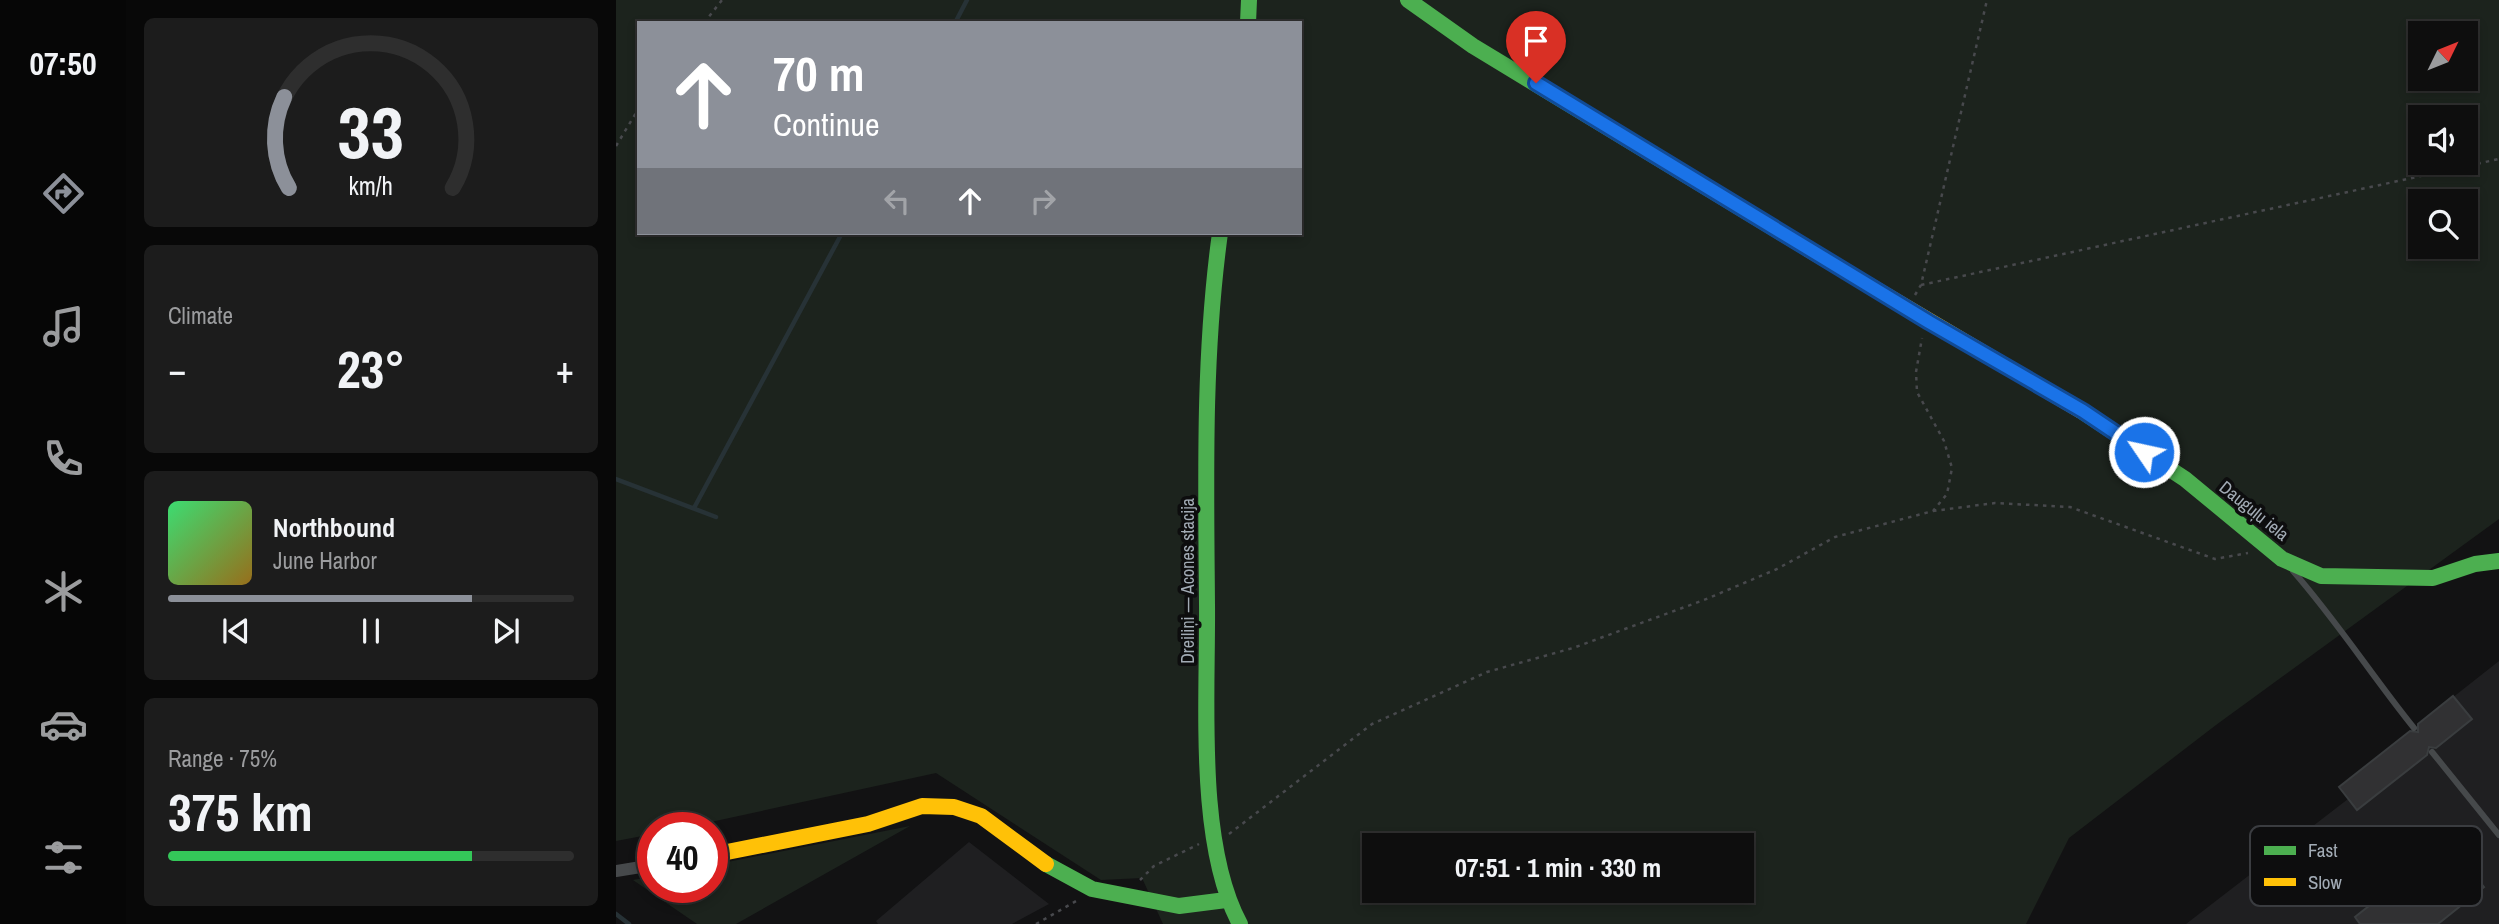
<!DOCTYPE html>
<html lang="en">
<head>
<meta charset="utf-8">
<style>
  body { margin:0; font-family:"Archivo Narrow",sans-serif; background:#1c1c1c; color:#f1f3f6; height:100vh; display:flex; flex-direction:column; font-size:26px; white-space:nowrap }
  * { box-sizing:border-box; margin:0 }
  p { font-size:23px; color:#9b9c9e }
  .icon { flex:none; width:38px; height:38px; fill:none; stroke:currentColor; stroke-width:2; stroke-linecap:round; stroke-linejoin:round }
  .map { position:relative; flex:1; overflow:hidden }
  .side { display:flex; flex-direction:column; gap:18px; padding:18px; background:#080808; width:490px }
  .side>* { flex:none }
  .guide { position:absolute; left:21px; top:21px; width:665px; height:214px; border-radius:0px; box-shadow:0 4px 10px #0003,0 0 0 2px #2e2e2e; background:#8c9099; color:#fff; overflow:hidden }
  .needle { width:46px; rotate:47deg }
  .tools { position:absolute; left:1792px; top:21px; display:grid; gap:14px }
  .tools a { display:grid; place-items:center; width:70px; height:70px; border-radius:0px; background:#0e0e0e; box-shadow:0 4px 10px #0003,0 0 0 2px #2e2e2e; font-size:35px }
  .speed { position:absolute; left:21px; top:812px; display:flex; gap:14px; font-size:35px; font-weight:700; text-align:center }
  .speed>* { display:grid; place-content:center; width:91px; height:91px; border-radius:50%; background:#0e0e0e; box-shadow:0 4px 10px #0003,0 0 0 2px #2e2e2e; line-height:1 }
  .speed .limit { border:10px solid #d22; background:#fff; color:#111 }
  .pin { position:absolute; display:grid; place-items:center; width:60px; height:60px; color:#fff; margin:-72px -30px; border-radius:50% 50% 50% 0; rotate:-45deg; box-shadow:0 0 7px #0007 }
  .pin .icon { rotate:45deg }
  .me { position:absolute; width:77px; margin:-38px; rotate:304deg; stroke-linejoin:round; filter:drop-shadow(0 0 5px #0008) }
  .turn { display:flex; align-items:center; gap:24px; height:147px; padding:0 21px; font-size:32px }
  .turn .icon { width:91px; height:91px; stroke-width:2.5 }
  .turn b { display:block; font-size:49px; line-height:60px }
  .lanes { display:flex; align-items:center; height:66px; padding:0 21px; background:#0003; justify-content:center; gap:35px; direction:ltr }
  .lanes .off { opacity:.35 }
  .big { font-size:52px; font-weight:700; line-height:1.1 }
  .side .widget { flex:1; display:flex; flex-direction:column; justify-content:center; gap:10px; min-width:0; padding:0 24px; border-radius:10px; background:#1c1c1c }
  .side .dial { align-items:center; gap:0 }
  .dial svg { height:182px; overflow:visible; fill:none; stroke:#2e2e2e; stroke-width:7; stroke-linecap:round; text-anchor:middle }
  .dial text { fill:#f1f3f6; stroke:none }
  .song { display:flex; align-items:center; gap:21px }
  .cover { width:84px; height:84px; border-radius:10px; background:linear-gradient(135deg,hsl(140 70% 55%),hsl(40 70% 35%)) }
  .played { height:7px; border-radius:4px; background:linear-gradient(90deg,#8c9099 75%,#2e2e2e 75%) }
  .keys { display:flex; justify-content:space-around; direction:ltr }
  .heat { display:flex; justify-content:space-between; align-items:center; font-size:38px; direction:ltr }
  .charge { height:10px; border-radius:5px; background:linear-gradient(90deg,#34c759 75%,#2e2e2e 0) }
  .trip { position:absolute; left:746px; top:833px; width:392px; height:70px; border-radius:0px; background:#0e0e0e; box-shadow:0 4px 10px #0003,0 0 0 2px #2e2e2e; font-weight:700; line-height:70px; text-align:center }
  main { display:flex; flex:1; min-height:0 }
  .tabs { display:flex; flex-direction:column; width:126px; justify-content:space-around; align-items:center; background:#060606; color:#9b9c9e }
  .tabs .icon { width:49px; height:49px }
  .tabs .selected { color:#8c9099 }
  .tabs b { font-size:32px; color:#f1f3f6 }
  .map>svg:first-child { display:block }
  .built { fill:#1f1f21 }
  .green { fill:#1c231d; fill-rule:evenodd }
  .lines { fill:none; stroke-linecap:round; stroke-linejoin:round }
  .stream { stroke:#273236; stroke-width:4.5 }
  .building { fill:#313133; stroke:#3a3d3f; stroke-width:2 }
  .path { stroke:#48494d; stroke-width:2.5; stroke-dasharray:3.5 5; stroke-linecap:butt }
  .lane { stroke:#46494b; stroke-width:6 }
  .street { stroke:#46494b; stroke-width:12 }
  .fast { stroke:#4caf50; stroke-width:16 }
  .slow { stroke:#ffc107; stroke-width:16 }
  .route-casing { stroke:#114b97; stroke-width:18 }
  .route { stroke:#1a73e8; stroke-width:12 }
  .labels { text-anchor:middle; stroke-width:7; stroke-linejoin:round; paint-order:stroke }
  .street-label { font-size:18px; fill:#a2abb5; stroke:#0d0d0e }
  .key { fill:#0d0d0e; stroke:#3a3c40; stroke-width:2 }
  .key-label { font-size:19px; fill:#a2abb5 }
</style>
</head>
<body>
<main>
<nav class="tabs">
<b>07:50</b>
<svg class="icon selected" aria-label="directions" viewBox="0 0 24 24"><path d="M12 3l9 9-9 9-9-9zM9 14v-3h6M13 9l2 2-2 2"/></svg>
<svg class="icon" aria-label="music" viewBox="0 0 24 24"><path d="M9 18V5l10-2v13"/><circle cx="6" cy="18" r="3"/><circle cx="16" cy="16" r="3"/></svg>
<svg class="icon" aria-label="phone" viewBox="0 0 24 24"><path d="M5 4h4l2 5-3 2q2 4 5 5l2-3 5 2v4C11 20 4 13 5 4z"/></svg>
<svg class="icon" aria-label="climate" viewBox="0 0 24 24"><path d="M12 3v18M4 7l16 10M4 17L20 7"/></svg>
<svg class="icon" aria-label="car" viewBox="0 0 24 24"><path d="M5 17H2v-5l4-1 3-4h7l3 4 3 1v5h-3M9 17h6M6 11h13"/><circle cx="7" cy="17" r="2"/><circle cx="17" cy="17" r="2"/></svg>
<svg class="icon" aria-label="filters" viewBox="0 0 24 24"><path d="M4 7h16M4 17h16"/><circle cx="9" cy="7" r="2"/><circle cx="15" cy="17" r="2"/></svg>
</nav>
<section class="side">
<div class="widget dial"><svg viewBox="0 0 100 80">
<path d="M14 69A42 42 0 1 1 86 69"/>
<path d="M14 69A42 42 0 0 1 12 29" stroke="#8c9099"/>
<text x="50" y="56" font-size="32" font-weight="700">33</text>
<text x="50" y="72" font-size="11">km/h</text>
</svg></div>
<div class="widget"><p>Climate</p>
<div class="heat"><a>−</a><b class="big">23°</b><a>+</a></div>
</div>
<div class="widget">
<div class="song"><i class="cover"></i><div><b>Northbound</b><p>June Harbor</p></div></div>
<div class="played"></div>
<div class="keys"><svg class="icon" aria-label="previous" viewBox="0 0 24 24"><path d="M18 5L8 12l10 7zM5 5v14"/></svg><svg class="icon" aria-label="pause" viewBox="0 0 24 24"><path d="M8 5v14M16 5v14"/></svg><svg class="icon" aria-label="next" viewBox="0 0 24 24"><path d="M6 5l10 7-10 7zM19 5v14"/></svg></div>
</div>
<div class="widget"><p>Range · 75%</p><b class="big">375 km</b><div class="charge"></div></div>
</section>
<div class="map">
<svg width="1883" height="924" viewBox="0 0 1883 924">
  <rect width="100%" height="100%" fill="#121213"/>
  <path class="built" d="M1883 661V924H1570L1732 799 1723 787Z
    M353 842 433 904 396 924H262L260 921Z"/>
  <path class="green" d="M0 0H1883V519L1600 725 1453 838 1410 924H547L526 878 485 880 320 773 67 828H37V834L0 841ZM23 23H684V233H23ZM1804 33H1850V79H1804ZM1804 117H1850V163H1804ZM1804 201H1850V247H1804ZM758 845H1125V891H758Z
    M294 826 120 924H81L17 880 37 876V887H96V865Z"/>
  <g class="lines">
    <path class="stream" d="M339 23 351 0
      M0 479 100 517
      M78 508 226 233
      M0 914 13 924"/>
  </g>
  <path class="building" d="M1837 696 1856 719 1820 748 1813 747 1811 755 1741 810 1723 787 1794 731 1802 732V724Z
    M1833 843 1868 887 1822 924H1744L1739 917Z"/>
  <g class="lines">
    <path class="path" d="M88 23 106 0
      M0 146 23 108
      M1305 285 1883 159
      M1299 295 1305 285 1371 0
      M1317 511 1379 503 1454 507 1599 559 1632 553
      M613 834 756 724 871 672 957 648 1088 600 1161 569 1219 537 1317 511 1331 494 1336 468 1328 441 1301 392 1300 372 1306 338
      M524 880 538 866 583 844
      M420 924 462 900"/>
    <path class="lane" d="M1677 571C1721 621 1756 676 1798 728
      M1816 752 1883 835"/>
    <path class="street" d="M0 871 37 865"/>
    <path class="fast" d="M792 0 857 46 1192 249
      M632 23 633 0
      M604 233C587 357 590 480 591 604 592 697 580 843 624 924
      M1464 410 1569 479 1666 559 1705 576 1817 578 1859 564 1883 561
      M430 864 476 889 563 906 610 900"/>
    <path class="slow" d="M1192 249 1464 410
      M96 855 252 824 306 806 338 807 365 816 430 864"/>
  </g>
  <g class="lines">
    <g class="route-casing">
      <path id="route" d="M920 83 1313 322 1467 411 1528 452"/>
    </g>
    <use href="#route" class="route"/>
  </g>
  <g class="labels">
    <g class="street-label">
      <text transform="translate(1638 511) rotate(39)" y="6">Dauguļu iela</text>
      <text transform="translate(572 581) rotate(-90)" y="6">Dreiliņi — Acones stacija</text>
    </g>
  </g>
  <rect x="1634" y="826" width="232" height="80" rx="10" class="key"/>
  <rect x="1648" y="846" width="32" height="9" fill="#4caf50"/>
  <rect x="1648" y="878" width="32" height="8" fill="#ffc107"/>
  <g class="key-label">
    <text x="1692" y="857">Fast</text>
    <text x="1692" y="889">Slow</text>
  </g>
</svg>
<div class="tools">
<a><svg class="needle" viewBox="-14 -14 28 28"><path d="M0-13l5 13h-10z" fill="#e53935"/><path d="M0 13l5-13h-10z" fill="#9b9c9e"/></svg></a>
<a><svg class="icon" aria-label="sound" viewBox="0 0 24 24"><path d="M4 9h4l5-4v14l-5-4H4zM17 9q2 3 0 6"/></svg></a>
<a><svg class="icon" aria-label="search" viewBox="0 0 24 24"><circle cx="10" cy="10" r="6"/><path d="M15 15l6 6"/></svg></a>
</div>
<div class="speed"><div class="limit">40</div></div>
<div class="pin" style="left:920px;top:83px;background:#d93025"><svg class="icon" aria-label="arrive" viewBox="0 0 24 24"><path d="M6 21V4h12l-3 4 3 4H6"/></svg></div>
<svg class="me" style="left:1528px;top:452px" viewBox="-20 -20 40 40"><circle r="17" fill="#1a73e8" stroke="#fff" stroke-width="3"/><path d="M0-11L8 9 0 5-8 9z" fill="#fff"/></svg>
<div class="trip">07:51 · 1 min · 330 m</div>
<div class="guide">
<div class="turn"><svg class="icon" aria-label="ahead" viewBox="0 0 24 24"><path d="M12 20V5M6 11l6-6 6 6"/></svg><div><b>70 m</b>Continue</div></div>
<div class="lanes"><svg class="icon off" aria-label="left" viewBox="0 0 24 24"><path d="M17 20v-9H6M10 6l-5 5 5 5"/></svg><svg class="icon" aria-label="ahead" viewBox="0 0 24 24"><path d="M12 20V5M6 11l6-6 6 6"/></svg><svg class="icon off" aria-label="right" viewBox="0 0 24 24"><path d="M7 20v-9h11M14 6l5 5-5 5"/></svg></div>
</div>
</div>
</main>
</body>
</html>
